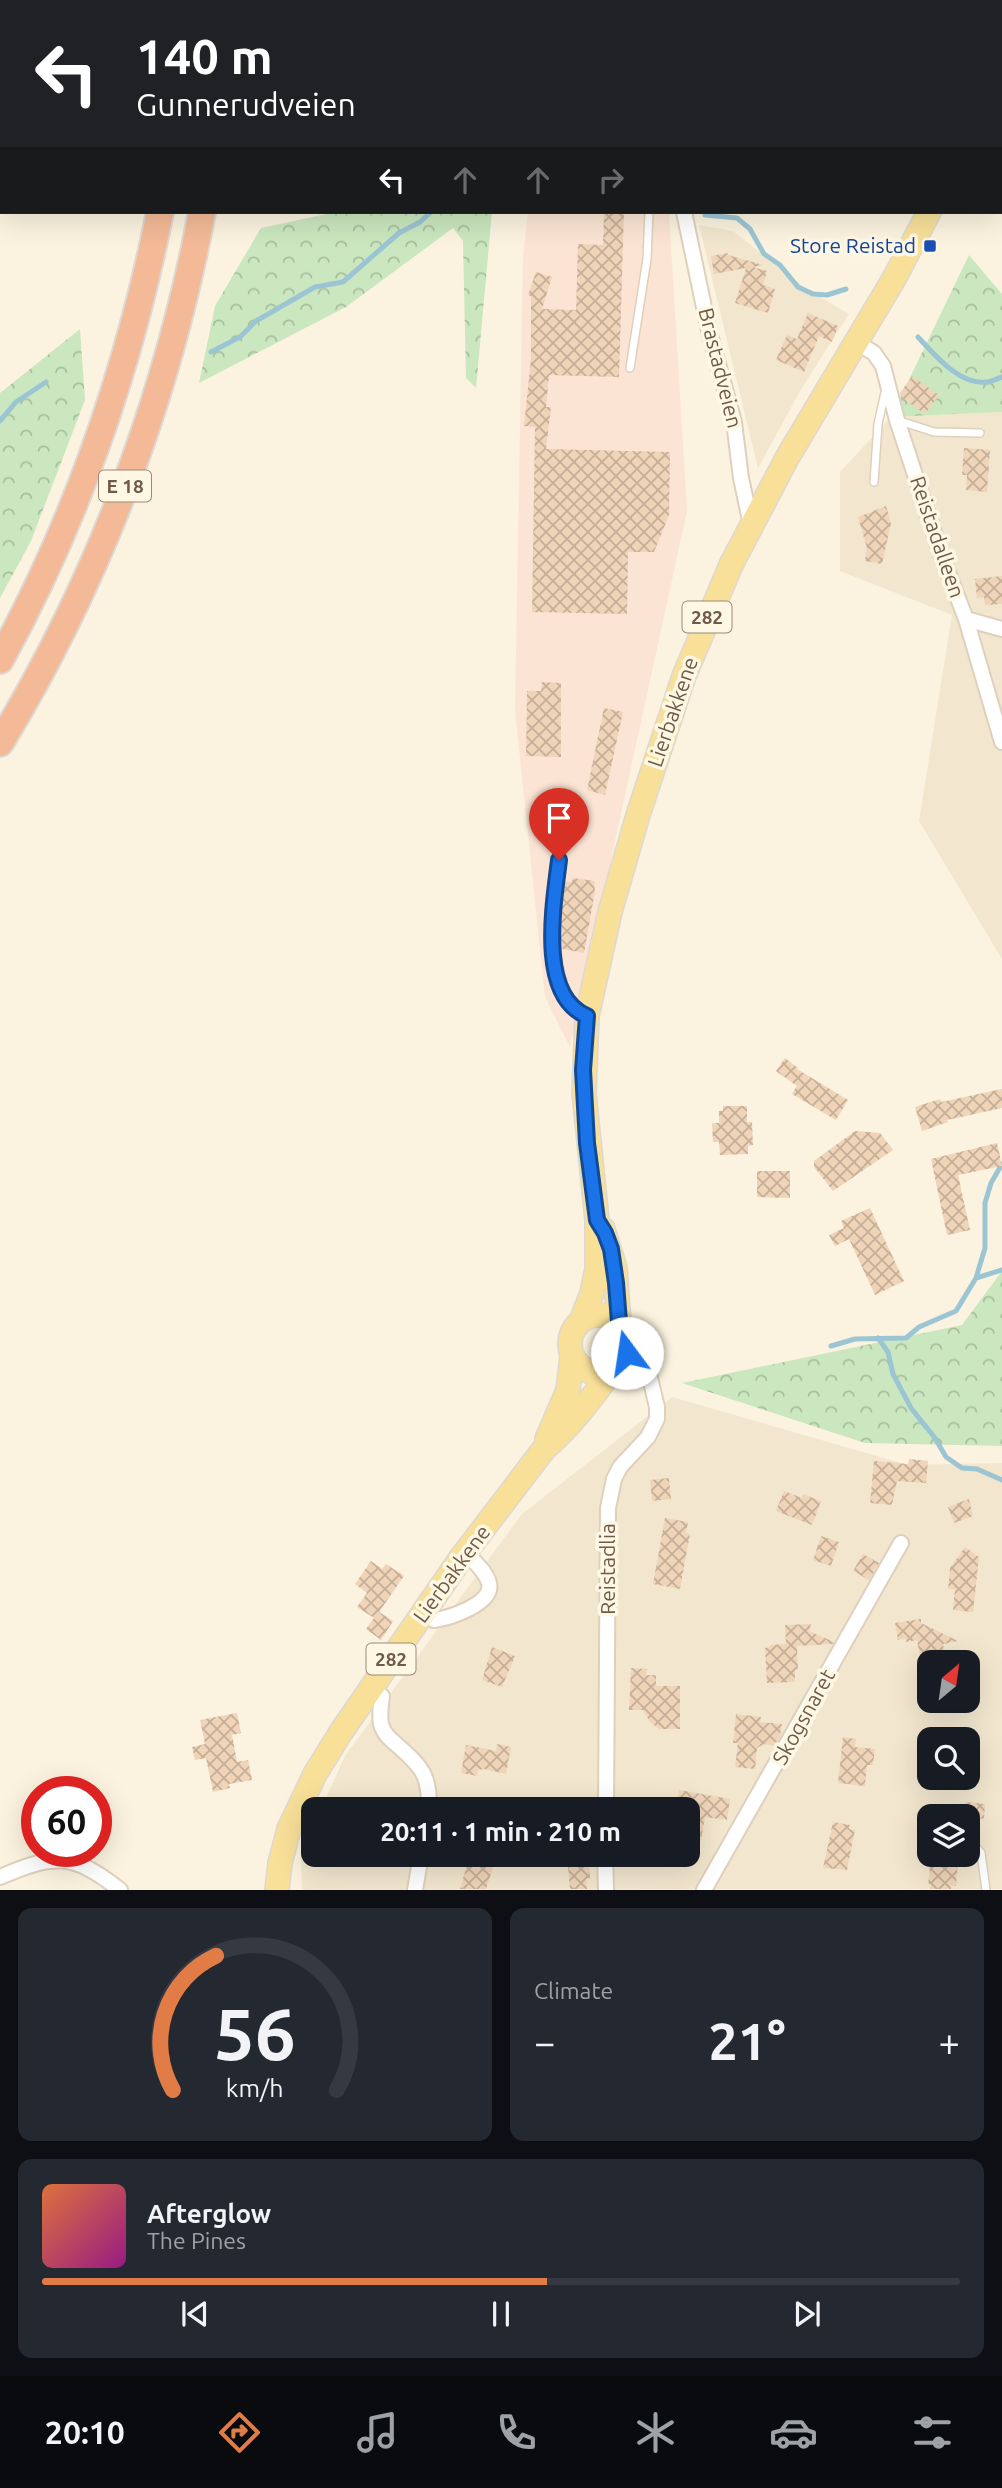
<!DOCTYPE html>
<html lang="en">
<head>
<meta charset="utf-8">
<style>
  body { margin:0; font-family:Ubuntu,sans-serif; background:#242831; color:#f1f3f6; height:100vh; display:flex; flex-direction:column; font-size:26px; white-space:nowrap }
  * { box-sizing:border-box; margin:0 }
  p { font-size:23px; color:#9ea1a6 }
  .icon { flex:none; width:38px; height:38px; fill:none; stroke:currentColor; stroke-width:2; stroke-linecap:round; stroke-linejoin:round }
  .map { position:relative; height:1890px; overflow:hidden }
  .drawer { display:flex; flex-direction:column; gap:18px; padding:18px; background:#0d0f14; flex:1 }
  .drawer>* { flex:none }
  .hud { position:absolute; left:0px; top:0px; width:1003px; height:214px; box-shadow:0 7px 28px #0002; background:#202124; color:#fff; overflow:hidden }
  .needle { width:46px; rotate:29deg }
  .controls { position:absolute; left:917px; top:1650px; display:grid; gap:14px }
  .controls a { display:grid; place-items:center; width:63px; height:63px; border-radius:14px; background:#171b24; box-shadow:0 7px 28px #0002; font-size:35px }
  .speed { position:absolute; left:21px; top:1776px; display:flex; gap:14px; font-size:35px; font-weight:700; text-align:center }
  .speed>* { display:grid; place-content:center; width:91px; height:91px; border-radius:50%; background:#171b24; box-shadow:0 7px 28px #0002; line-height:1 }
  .speed .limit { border:10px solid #d22; background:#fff; color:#111 }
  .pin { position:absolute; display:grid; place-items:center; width:60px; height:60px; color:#fff; margin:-72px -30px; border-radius:50% 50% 50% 0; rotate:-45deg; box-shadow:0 0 7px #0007 }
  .pin .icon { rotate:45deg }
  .me { position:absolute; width:77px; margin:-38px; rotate:346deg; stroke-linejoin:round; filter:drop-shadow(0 0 5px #0008) }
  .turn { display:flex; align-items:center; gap:24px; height:147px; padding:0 21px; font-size:32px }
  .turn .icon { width:91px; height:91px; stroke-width:2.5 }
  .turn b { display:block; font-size:49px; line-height:60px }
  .lanes { display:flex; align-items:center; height:66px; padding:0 21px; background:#0003; justify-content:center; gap:35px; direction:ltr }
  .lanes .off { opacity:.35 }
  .big { font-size:52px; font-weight:700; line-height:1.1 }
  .drawer .card { flex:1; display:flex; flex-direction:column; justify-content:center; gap:10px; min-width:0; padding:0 24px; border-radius:14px; background:#242831 }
  .drawer .dial { align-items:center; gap:0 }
  .dial svg { height:182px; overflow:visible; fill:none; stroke:#363941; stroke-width:7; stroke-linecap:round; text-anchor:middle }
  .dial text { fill:#f1f3f6; stroke:none }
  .song { display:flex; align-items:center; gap:21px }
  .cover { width:84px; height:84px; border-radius:10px; background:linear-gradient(135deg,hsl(20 70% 55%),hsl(310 70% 35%)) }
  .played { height:7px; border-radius:4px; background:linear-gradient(90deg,#e27c47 55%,#363941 55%) }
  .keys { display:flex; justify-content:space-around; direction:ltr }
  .heat { display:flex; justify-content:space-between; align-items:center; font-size:38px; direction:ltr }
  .drawer .tiles { flex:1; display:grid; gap:18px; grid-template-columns:1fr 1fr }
  .card:last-child { grid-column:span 2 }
  .trip { position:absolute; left:301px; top:1797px; width:399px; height:70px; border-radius:14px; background:#171b24; box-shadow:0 7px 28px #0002; font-weight:700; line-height:70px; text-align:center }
  .dock { display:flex; height:112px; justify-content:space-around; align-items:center; background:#090b0e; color:#9ea1a6 }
  .dock .icon { width:49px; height:49px }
  .dock .selected { color:#e27c47 }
  .dock b { font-size:32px; color:#f1f3f6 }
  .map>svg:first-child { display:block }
  .residential { fill:#f2e6ce; fill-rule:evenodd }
  .commercial { fill:#fbe4d3 }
  .forest { fill:url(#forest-crowns) }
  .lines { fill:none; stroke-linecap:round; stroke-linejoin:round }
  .stream { stroke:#9cc5d4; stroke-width:5 }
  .building { fill:url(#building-cross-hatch) }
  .lane-casing { stroke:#ded0bc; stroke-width:10 }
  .street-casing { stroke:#ded0bc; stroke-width:18 }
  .primary-casing { stroke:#ddd8d3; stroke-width:26 }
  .highway-casing { stroke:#ddd8d3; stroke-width:30 }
  .lane { stroke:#fff; stroke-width:7 }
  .street { stroke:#fff; stroke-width:14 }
  .primary { stroke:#f8e099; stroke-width:23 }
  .highway { stroke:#f4ba97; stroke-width:26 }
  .route-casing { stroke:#114b97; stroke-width:18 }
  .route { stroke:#1a73e8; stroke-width:12 }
  .transit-dot { fill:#1a4fb4; stroke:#fef7e4; stroke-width:2.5 }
  .labels { text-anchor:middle; stroke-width:7; stroke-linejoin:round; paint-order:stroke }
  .shield { fill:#fef7e4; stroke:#9b8a77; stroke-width:2 }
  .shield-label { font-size:19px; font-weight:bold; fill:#705b48 }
  .transit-label { font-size:21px; fill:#164399; stroke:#fef7e4; text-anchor:end }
  .street-label { font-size:21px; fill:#705b48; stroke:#fef7e4 }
</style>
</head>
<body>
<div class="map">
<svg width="1002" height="1890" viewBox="0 0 1002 1890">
  <defs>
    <pattern id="forest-crowns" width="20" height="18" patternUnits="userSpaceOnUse" patternTransform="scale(1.75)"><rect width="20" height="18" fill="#cae7bf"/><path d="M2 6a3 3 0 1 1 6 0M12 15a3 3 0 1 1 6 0" fill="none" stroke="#a8be9d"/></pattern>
    <pattern id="building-cross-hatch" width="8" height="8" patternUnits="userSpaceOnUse" patternTransform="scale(1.75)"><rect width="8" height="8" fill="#efd4b8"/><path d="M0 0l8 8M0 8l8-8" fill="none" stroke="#c6af98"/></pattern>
  </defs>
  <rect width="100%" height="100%" fill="#fbf3df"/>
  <path class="residential" d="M699 225 733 231 808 290 849 314 800 391 758 468Z
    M1002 412V959L919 821 952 615 840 571V472L891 417Z
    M672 1397 908 1465 1002 1463V1889L302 1890 301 1860 313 1829V1855H688V1810L321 1809 345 1756 521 1515ZM929 1662H968V1701H929ZM929 1740H968V1778H929ZM929 1816H968V1855H929Z"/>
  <path class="commercial" d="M528 212 669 213 687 511 570 1047 545 997 515 710 523 258Z"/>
  <path class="forest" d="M336 212H492L476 388 466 378 463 241 453 228 346 307 199 383 215 306 261 228Z
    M969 255 1002 294V412L891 417Z
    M80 329 85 400 31 541 0 598V393Z
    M1002 1271V1446L865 1443 682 1383 962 1325Z"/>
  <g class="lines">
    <path class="stream" d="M2 0 5 2
      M279 2 285 0
      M705 215 737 218 750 229 764 254 780 265 798 287 813 294 827 295 846 289
      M918 337C935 355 959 385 986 382 991 382 997 379 1002 377
      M211 352 240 337 256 321 315 287 343 282 399 233 420 222 431 212
      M0 421 16 402 46 382
      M976 1278 1002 1270
      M878 1338 888 1352 893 1374 911 1408 935 1438 946 1457 962 1468 977 1469 1002 1480
      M831 1346 855 1339 906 1338 919 1327 956 1311 976 1278 985 1248V1203L991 1183 1002 1164"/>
  </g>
  <path class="building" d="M604 212H624L619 377 549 375 546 407H551L546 449 670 452 669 515 654 552H628L627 614 532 612 535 427 524 426 531 359V296L528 295 536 272 552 277 542 309 576 310 578 244 603 245Z
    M728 253V255L763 265 753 267 767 271 763 285 775 289 768 313 735 303 746 268 714 274 711 256Z
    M808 313 838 326 832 342 819 336 804 372 776 360 787 335 797 339Z
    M912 376 939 395 925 414 901 397 900 393Z
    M964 448 990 450 987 492 966 490 967 475H962Z
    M886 506 891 523 882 564 865 561 867 548 858 517Z
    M1002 576V604L985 605 984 597 977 598 975 579Z
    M542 682 561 683V757L526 756 527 691H541Z
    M604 708 623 712 605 795 587 790Z
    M573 878 594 881 595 891 584 953 559 948 560 914 564 881 572 882Z
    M785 1058 798 1068 797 1069 848 1100 836 1120 792 1094 797 1086 776 1071Z
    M1002 1089V1108L947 1120 948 1122 922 1131 915 1107 940 1099 941 1102Z
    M723 1106H747V1122H752L753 1145 748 1146V1154L720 1155 719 1142H713L712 1123H719V1111H723Z
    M855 1131 880 1133 893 1150 833 1191 814 1167V1161Z
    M997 1143 1002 1166 958 1175 970 1230 947 1235 931 1159Z
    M757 1171H790V1198L757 1197Z
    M870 1208 904 1281 875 1295 849 1239 835 1246 829 1235 844 1228 841 1221Z
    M909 1459 928 1461 926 1483 897 1481 892 1505 870 1503 874 1461 908 1464Z
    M669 1478 671 1499 652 1501 650 1480Z
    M784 1491 802 1498 803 1494 821 1501 812 1525 776 1511Z
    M969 1499 973 1516 954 1523 948 1507Z
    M665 1518 688 1522 686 1533 690 1534 680 1589 653 1584Z
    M821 1536 839 1542 831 1566 813 1560Z
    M965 1547 979 1557 973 1612 953 1610 955 1589H948L950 1568Z
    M863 1554 879 1563 869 1580 853 1571Z
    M371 1561 382 1569 386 1564 404 1576 379 1612 393 1621 381 1640 366 1629 374 1618 357 1607 367 1593 355 1584Z
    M921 1619V1623L958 1641 943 1644 946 1662H921L917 1640 906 1642V1639L898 1640 895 1623Z
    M811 1624 809 1631 834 1642 833 1644 797 1646 798 1670H795V1682L767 1683 765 1648 770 1647V1645L786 1644 785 1625Z
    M492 1647 515 1656 502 1687 482 1680Z
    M631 1668 647 1669 646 1675H656V1686H680V1729H659L650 1722 643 1710H629Z
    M237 1713 241 1733 232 1735 237 1762 248 1760 252 1780 229 1784 230 1788 213 1792 206 1758 195 1760 192 1747 205 1744 200 1720Z
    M736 1714 761 1717 760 1722 782 1724 780 1736 775 1746 764 1744 757 1748 755 1769 735 1767 738 1743H733Z
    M843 1737 856 1739 855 1747 875 1749 873 1765H867L865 1786 838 1783Z
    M497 1744 511 1747 506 1774 484 1769 478 1770 477 1776 461 1773 466 1745 496 1751Z
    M679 1790 730 1799 727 1820 705 1817 701 1841 688 1839V1810L677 1806Z
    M965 1802 985 1804 984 1819 964 1816Z
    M833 1822 850 1825 849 1829 855 1830 847 1870 823 1868Z
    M470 1855H497L486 1889H460Z
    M934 1855H955L954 1860H958L956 1886H951V1889H930L931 1884H928L931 1857 933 1858Z
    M589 1864 590 1878 586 1879 587 1889H570L568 1866Z"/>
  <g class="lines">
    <g class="lane-casing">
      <path id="lane" d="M492 0V2
        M630 368 647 259 649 212
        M897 420 934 432 980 433
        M874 482 878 424 886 388
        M559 849C558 889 535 995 583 1014
        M971 1841 981 1853 986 1890"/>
    </g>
    <g class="street-casing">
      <path id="street" d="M629 0V2
        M684 212 709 331 734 422 741 478 751 525
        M856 342 874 353 883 366 897 420 942 557 966 619 1002 742
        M966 619 1002 629
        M434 1620C449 1618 494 1604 489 1583 486 1571 473 1561 466 1552
        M382 1696C381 1705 379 1715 381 1724 383 1733 390 1739 397 1745 422 1767 430 1775 429 1810
        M606 1810 608 1508 614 1479 620 1467 648 1437 657 1419V1407L650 1378 627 1353
        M605 1855 606 1890
        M0 1877C54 1854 72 1852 120 1890
        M415 1890 421 1855
        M704 1890 901 1543"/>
    </g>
    <g class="primary-casing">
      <path id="primary" d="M1001 52 1002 50
        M603 1229 615 1268 619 1322
        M570 1344a29 29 0 1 1 58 0a29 29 0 1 1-58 0Z
        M582 1319 592 1293 597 1269V1220L584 1093 587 1016 610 912 638 815 684 676 731 565 787 458 895 277 929 212
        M547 1439 568 1390 572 1356
        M277 1890 280 1863 289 1829 315 1774 341 1732 461 1558 544 1449C571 1426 592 1398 613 1369"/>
    </g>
    <g class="highway-casing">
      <path id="highway" d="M187 2V0
        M229 2V0
        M0 660C77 520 129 368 160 212
        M0 743C99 580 167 399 202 212"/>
    </g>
    <use href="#lane" class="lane"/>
    <use href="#street" class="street"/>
    <use href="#primary" class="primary"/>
    <use href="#highway" class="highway"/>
  </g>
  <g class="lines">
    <g class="route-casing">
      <path id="route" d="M559 860C554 902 537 996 587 1016L583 1070 587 1143 597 1220 605 1233 611 1249 616 1283 619 1322 627 1335V1353"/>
    </g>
    <use href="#route" class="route"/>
  </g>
  <rect class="transit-dot" x="923" y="239" width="14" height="14" rx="3.5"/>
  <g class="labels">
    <g class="shield">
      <rect x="99" y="470.5" width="52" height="31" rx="5"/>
      <rect x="682.5" y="601.5" width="49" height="31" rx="5"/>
      <rect x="366.5" y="1643.5" width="49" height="31" rx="5"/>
    </g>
    <g class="shield-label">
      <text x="125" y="493">E 18</text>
      <text x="707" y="624">282</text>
      <text x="391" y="1666">282</text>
    </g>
    <g class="transit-label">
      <text x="916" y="253">Store Reistad</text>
    </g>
    <g class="street-label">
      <text transform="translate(720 368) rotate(76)" y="7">Brastadveien</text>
      <text transform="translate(937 537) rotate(71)" y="7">Reistadalleen</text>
      <text transform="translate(673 712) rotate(-71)" y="7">Lierbakkene</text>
      <text transform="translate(608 1569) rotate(-90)" y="7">Reistadlia</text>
      <text transform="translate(452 1574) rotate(-54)" y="7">Lierbakkene</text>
      <text transform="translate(804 1717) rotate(-61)" y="7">Skogsnaret</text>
    </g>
  </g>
</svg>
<div class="controls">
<a><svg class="needle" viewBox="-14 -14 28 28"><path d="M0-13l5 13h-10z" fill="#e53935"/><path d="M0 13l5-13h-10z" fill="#9ea1a6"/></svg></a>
<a><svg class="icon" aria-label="search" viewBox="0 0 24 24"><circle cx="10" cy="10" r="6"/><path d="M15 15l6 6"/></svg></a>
<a><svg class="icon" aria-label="layers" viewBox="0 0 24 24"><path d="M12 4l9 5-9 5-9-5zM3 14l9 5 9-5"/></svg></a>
</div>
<div class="speed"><div class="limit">60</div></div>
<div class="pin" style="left:559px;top:860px;background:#d93025"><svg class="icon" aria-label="arrive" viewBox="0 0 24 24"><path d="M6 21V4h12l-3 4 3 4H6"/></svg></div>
<svg class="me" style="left:627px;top:1353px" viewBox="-20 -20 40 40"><circle r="19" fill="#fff"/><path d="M0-13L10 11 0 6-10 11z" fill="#1a73e8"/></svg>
<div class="trip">20:11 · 1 min · 210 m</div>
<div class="hud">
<div class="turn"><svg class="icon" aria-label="left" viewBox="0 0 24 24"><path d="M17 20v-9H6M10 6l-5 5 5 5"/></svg><div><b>140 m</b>Gunnerudveien</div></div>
<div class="lanes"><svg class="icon" aria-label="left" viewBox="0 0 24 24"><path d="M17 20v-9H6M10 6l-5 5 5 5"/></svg><svg class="icon off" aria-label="ahead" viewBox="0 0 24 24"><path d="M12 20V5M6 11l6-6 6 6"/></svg><svg class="icon off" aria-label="ahead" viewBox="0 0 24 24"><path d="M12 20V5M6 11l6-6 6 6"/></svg><svg class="icon off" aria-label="right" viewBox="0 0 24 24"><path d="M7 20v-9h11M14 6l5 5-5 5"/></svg></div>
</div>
</div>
<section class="drawer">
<div class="tiles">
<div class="card dial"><svg viewBox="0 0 100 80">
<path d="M14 69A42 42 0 1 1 86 69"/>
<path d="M14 69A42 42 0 0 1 33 10" stroke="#e27c47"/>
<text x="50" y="56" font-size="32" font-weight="700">56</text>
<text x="50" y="72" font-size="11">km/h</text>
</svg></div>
<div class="card"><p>Climate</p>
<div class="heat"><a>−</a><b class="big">21°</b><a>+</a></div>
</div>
<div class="card">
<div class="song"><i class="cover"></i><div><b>Afterglow</b><p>The Pines</p></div></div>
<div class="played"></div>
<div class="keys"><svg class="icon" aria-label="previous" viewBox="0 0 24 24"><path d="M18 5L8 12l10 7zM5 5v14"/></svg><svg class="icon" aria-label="pause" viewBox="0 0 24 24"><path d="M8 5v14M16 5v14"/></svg><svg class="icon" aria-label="next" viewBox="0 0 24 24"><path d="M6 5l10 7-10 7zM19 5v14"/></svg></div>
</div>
</div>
</section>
<nav class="dock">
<b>20:10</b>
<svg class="icon selected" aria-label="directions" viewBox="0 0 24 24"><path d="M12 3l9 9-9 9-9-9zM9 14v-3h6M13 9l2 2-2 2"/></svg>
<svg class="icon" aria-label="music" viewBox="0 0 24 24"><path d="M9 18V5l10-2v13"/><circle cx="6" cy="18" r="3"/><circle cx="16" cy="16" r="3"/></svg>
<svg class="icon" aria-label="phone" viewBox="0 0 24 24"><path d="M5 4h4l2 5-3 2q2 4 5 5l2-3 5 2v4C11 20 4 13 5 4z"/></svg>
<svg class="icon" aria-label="climate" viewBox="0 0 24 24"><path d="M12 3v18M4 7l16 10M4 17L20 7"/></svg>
<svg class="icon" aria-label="car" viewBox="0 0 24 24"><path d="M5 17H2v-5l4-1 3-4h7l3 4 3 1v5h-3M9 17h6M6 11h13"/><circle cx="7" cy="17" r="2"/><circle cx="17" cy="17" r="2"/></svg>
<svg class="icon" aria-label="filters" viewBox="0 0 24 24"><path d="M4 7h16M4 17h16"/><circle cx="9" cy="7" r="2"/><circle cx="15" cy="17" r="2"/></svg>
</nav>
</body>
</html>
